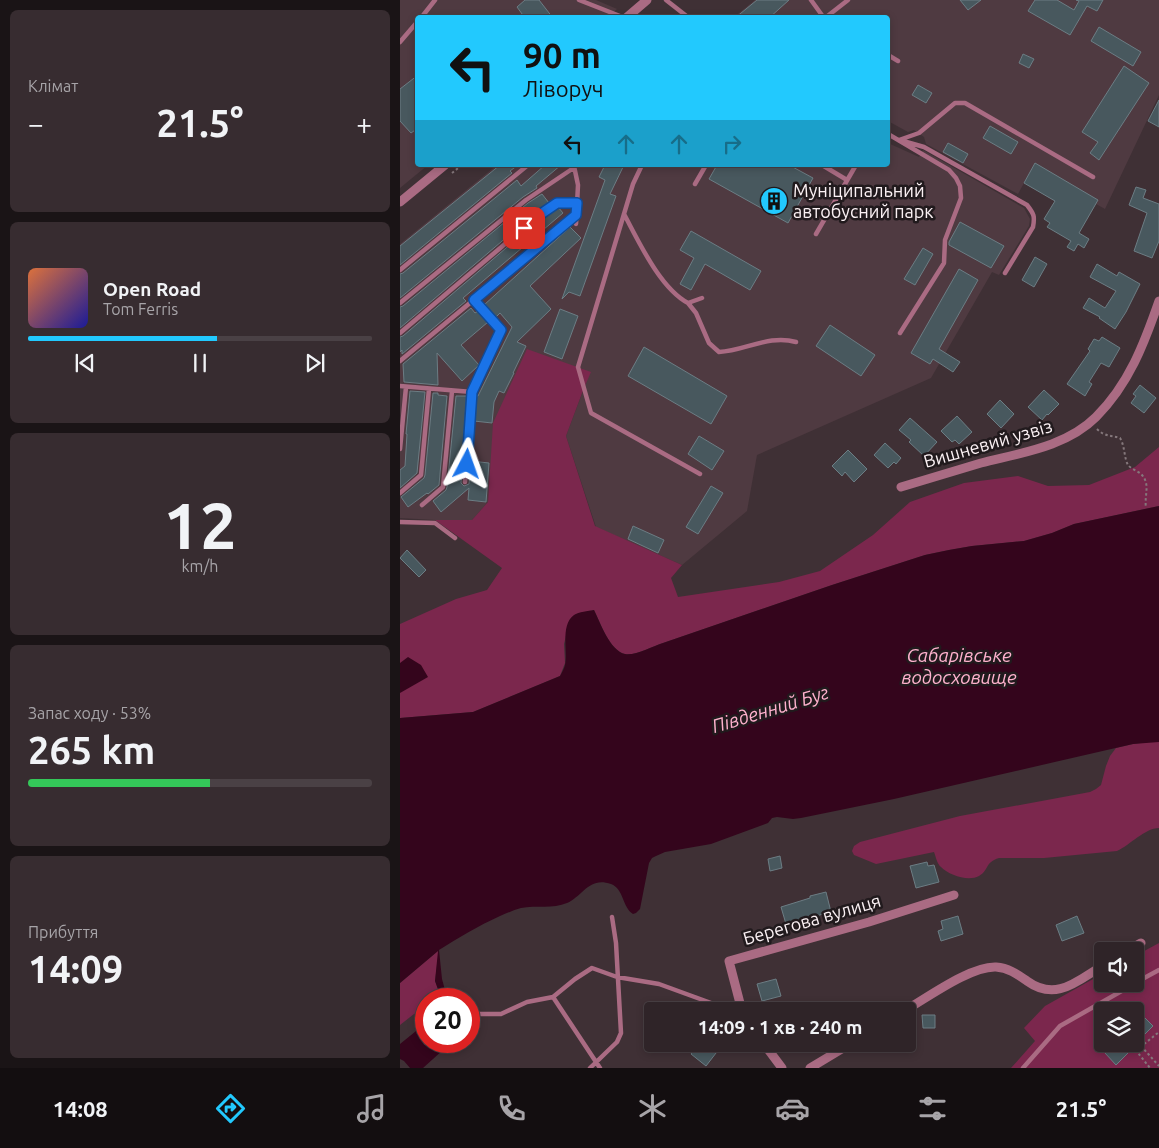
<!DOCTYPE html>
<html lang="uk">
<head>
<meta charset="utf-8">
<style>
  body { margin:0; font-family:Ubuntu,sans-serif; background:#372c30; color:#f1f3f6; height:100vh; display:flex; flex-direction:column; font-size:19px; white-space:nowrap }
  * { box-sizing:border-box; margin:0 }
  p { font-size:16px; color:#a7a4a8 }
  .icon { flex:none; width:28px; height:28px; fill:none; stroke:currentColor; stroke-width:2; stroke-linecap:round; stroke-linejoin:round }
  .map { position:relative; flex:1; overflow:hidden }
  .sheet { display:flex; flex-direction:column; gap:10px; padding:10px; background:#1a1416; width:400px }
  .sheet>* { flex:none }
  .guide { position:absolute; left:15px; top:15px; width:475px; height:152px; border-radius:5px; box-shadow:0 2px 8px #0003,0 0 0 1px #4a4145; background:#22c9fe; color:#111; overflow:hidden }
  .fabs { position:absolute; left:694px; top:942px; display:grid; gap:10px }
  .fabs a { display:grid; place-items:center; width:50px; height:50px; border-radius:5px; background:#2f2428; box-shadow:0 2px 8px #0003,0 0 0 1px #4a4145; font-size:25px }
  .speed { position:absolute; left:15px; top:988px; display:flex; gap:10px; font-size:25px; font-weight:700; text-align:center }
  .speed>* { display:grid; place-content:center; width:65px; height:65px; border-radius:50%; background:#2f2428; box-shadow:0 2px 8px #0003,0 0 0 1px #4a4145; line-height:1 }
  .speed .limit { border:8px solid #d22; background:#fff; color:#111 }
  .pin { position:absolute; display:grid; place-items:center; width:42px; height:42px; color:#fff; margin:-21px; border-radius:10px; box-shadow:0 2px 8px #0006 }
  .me { position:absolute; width:55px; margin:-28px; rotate:4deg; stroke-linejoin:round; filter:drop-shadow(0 0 4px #0008) }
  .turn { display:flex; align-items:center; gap:18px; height:105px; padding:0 25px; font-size:22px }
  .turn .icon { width:65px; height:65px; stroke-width:2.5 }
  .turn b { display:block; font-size:35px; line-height:42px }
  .lanes { display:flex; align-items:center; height:48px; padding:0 25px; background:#0003; justify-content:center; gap:25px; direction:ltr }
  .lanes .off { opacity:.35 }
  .big { font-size:38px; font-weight:700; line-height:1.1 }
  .sheet .card { flex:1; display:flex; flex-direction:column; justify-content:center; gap:8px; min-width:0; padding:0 18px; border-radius:8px; background:#372c30 }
  .sheet .dial { align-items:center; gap:0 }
  .dial b { font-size:65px; line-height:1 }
  .song { display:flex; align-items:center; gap:15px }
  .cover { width:60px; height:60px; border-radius:8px; background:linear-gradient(135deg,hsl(20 70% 55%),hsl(240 70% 35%)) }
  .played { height:5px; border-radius:2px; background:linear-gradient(90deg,#22c9fe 55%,#4a4145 55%) }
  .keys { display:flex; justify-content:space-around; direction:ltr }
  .heat { display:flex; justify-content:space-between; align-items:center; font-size:28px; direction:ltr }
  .charge { height:8px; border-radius:4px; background:linear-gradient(90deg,#34c759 53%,#4a4145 0) }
  .trip { position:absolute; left:244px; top:1002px; width:272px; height:50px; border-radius:5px; background:#2f2428; box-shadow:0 2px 8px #0003,0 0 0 1px #4a4145; font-weight:700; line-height:50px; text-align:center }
  .tab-bar { display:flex; height:80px; justify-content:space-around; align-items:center; background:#130e10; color:#a7a4a8 }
  .tab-bar .icon { width:35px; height:35px }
  .tab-bar .selected { color:#22c9fe }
  .tab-bar b { font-size:22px; color:#f1f3f6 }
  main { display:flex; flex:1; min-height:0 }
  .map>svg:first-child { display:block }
  .built { fill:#4f3a41 }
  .green { fill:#7b274d; fill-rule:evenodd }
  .water { fill:#34051c }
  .building { fill:#48585e; stroke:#6c7d84 }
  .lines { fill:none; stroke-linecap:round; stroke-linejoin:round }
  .path { stroke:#85787c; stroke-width:2; stroke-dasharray:2.5 2.5; stroke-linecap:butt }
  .service { stroke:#aa6b83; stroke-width:4.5 }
  .minor { stroke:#aa6b83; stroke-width:9 }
  .route-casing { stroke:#114b97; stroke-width:12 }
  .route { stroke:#1a73e8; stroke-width:9 }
  .labels { text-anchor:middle; stroke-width:5; stroke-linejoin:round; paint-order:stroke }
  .poi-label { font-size:18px; fill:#fbf1f4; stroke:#211a1d; text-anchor:start }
  .street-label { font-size:18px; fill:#fbf1f4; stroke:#211a1d }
  .water-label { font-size:19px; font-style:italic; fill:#feb1cd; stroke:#211a1d }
</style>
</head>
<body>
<main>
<section class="sheet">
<div class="card"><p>Клімат</p>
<div class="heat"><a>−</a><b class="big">21.5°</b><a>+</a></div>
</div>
<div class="card">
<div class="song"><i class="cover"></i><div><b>Open Road</b><p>Tom Ferris</p></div></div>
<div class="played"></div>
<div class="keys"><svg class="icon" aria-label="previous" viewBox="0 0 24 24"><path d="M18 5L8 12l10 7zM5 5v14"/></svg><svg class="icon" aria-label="pause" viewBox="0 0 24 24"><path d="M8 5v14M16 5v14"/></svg><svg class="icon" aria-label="next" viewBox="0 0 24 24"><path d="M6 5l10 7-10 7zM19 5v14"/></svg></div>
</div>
<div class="card dial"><b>12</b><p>km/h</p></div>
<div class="card"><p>Запас ходу · 53%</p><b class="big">265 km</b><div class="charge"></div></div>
<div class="card"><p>Прибуття</p><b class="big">14:09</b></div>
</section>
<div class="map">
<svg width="759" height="1068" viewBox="0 0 759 1068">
  <rect width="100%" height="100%" fill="#3f3035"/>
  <path class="built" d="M0 0H196L217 9 207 18H18V165H28L0 188Z
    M355 0H759V95L705 209 696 204 687 220 624 183 618 194 526 144 524 137 514 130 508 132 488 121V18H333Z
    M488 143 519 157 523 150 624 208 630 219 629 226 599 275 592 272 531 378 357 455 347 511 282 565 196 527 166 436 184 388 94 423 88 502 72 520H35L0 518V244L97 165H488Z"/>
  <path class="green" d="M127 349 191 372 184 388 166 436 195 526 282 565 271 578 278 597 379 582 420 571 473 535 510 502 564 483 618 476 648 486 689 485 735 467 759 447V506L674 524 652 533 624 541 572 546 549 550 525 555 432 585 263 643C253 646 235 656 225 654 210 651 200 622 194 610L176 614 170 619 164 644 165 663 160 676 73 712 0 718V624L56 599 87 590 102 568 35 520H72L88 502 93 423Z
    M748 742H759V828C745 828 730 845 717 851L644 858H599C585 862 589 870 579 876 568 882 549 875 541 867 537 864 536 857 534 852L476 864 454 855 452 851 454 846 460 842 560 816 690 792 696 789 701 785 706 766 710 756 716 748 733 744Z
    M759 943V1068H611L635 1041 624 1028 645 1006 702 974V984H735V956ZM702 1011H735V1044H702Z
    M39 950 35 981 39 992 36 999H26V1009L14 1014 0 1025V983Z"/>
  <path class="water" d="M759 506V742L733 744 494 799 401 818 393 819 377 817 372 818 368 823 311 844 265 852 256 856 252 858 249 863 240 909 236 913 233 914C222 907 224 889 211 884 189 876 183 896 167 903 153 909 136 905 121 908 114 910 107 913 100 916 78 926 58 938 39 950L42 979 45 990 58 993 61 999H36L39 992 35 981 38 951 0 983V718L73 712 160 676C162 672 164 669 165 665 168 651 160 625 174 615 179 612 188 611 194 610 200 622 210 651 225 654 235 656 253 646 263 643L432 585 525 555 549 550 572 546 624 541 652 533 674 524Z
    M8 657 21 665 28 677 0 693V663Z
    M26 1023V1041H53L23 1068H10L4 1061 0 1059V1044Z"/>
  <path class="building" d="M125 0H139L153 18H125L117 7Z
    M357 0H389L369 18H335Z
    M560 0H581L568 10Z
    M635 0H657L674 10 679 1 676 0H703L697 11 687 6 670 35 628 11Z
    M699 27 741 52 733 66 691 41Z
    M623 54 634 59 629 68 619 63Z
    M724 66 749 83 699 160 690 153 698 142 682 132Z
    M18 75V128L11 133 0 121V89Z
    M518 85 532 93 526 103 512 95Z
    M759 100V127L748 121Z
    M590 126 618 142 611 154 583 138Z
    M548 143 568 154 563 163 543 152Z
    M635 163 698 200 679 233 689 239 684 248 678 244 674 251 667 247 671 241 647 227 650 223 644 219 655 201 624 183Z
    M100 165H118L110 171 112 173 0 265V246Z
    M145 165H161L136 186 137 188 123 197 0 298V274L3 273 117 180 121 186Z
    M205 165H224L210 194 216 196 180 296 169 292 162 299 205 180 199 177Z
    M317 165H389L413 178 388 223 309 179Z
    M736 187 746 190 743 198 759 204V241L752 258 734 251 747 213 729 205Z
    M142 194 149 203 135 213 0 328V307L3 306 128 203Z
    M158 207 163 213 63 298 66 301 2 354V350L0 352V337L3 336 140 219Z
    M560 222 604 246 591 268 549 245V242Z
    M170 227 181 238 130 286 151 309 117 342 126 346 113 373H114L104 393 99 391 94 402 92 423 74 421 76 396H78L112 327 100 313 96 317 94 316 84 305Z
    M291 231 361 271 350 290 305 264 291 290 280 284 294 258 280 250Z
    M523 248 533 254 515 285 504 279Z
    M635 257 647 264 634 287 622 280Z
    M697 264 717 276 719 272 740 284 726 312 715 329 699 318 700 317 683 308 689 298 705 308 716 291 690 277Z
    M559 269 578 280 539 349 560 362 553 372 533 359 530 364 511 353Z
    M71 308 75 313 78 311 88 322 61 345 79 365 62 381 37 353 38 385 4 382 3 364Z
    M160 309 178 316 162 359 144 352Z
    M430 325 475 355 461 376 416 346Z
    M702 337 720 348 709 367 701 363 689 382 692 384 685 396 667 384 690 351 688 349 694 339 699 341Z
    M244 347 327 396 311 424 228 376Z
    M740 385 756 398 744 413 731 403 736 396 733 394Z
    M644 390 659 404 648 415 647 414 642 420 628 407Z
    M10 391 25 392 17 473 0 488V470L5 466 7 434H6Z
    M33 393H38V395L47 396 39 485 28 494 27 493 8 507 1 497 24 478 25 475Z
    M56 396H68L61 483 64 486 69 484 71 461 89 463 86 502 68 500 69 488 41 512 33 501 46 490 47 487Z
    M600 400 614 414 601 428 587 414Z
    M557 416 572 432 559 444 555 440 552 442 541 431Z
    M510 418 537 442 524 456 509 442 511 440 499 430Z
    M299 436 324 451 312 470 288 454Z
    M485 443 501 458 496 464 494 462 488 468 474 455Z
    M448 450 467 469 454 482 445 472 442 476 432 466Z
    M311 486 323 493 298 534 286 527Z
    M233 526 264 540 258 553 228 539Z
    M7 550 26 570 19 577 0 558Z
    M380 856 382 868 370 871 368 859Z
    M527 862 528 866 534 865 539 882 516 888 510 866Z
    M426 892 431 912 386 924 381 907 410 898V896Z
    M558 916 563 934 541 941 538 931 543 929 541 921Z
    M677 916 684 933 662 941 656 925Z
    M376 979 381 996 362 1001 357 984Z
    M522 1015H535V1028H523Z
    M743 1016 753 1026 740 1039 735 1034V1024Z
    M299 1044H323L306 1066 291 1054Z
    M715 1044H719L728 1053 716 1065 705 1053Z"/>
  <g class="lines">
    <path class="path" d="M52 173 62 165
      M697 429C705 437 711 435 720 438 725 446 724 458 728 465 731 469 738 471 741 474 751 484 744 495 746 508
      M733 1044 738 1049 759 1032
      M741 1046 759 1066
      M738 1049V1053L750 1068"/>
    <path class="service" d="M179 0 225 18
      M266 0 289 18
      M411 0 424 18
      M21 18 35 0
      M425 18 448 0
      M0 42 18 21
      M488 55 498 61
      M488 134 549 170 556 178 560 186 561 198 545 240 544 263 500 333
      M499 140 519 133 555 103H565L693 177
      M503 141 524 147 627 205C634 214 635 216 633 227L605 273
      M242 165 233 184 178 367 191 413 300 474
      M422 165 447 180
      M174 166 178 185 176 224
      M295 184 306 165
      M224 214C239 242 260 288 288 303L302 298
      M416 234 456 165
      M0 270 128 165
      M0 303 126 200 175 167
      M288 303 296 313 309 343 319 352C345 351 369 334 396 342
      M0 333 138 216 157 203H177
      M0 361 176 215
      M0 386 72 392
      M0 449 6 387
      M65 482 72 392 101 330 74 300
      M0 493 21 475 29 389
      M22 505 43 487 52 391
      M0 522 35 523 55 538
      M735 983 759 970
      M153 997 200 1068
      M74 1014H101L127 1002 153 997 175 979 192 968 217 977 259 984 333 1011
      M190 1068 217 1042 221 1033 216 943 212 917
      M623 1068 660 1026 734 984"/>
    <path class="minor" d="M226 18 247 0
      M0 202 45 165
      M501 487C527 479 554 471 581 463 620 453 666 447 696 417 729 384 744 344 759 301
      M727 951 741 943
      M342 1011 329 961 469 922 554 895
      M504 1011C527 998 570 966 596 967 609 968 617 974 627 981 656 1002 677 981 702 966
      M364 1044 382 1068
      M410 1068 450 1044"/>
  </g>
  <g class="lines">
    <g class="route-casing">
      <path id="route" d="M67 464 72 392 101 330 74 300 176 215 177 203H157L138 216 124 228"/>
    </g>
    <use href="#route" class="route"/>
  </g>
  <defs>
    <g id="building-disc" transform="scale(1.4375)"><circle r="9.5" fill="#22c9fe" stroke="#211a1d"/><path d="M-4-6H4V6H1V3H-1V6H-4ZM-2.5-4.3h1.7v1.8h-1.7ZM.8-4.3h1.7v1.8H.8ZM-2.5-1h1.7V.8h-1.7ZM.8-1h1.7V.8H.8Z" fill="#111"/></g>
  </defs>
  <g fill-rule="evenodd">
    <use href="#building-disc" x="374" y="201"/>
  </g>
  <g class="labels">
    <g class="poi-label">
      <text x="393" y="197">Муніципальний<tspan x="393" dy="21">автобусний парк</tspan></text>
    </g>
    <g class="street-label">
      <text transform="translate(588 444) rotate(-16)" y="6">Вишневий узвіз</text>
      <text transform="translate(412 920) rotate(-16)" y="6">Берегова вулиця</text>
    </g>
    <g class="water-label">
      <text x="559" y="662">Сабарівське<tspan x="559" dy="22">водосховище</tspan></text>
      <text transform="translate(370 709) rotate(-17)" y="7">Південний Буг</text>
    </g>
  </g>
</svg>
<div class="fabs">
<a><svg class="icon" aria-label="sound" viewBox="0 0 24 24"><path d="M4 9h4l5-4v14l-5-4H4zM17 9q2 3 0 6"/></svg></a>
<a><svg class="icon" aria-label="layers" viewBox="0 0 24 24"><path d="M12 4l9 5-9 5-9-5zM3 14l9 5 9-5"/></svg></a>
</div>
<div class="speed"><div class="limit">20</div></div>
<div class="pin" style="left:124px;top:228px;background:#d93025"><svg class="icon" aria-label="arrive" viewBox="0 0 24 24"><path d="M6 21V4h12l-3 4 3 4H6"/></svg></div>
<svg class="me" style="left:67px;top:464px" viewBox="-20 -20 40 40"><path d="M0-17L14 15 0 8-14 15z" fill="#1a73e8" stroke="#fff" stroke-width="4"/></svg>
<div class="trip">14:09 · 1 хв · 240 m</div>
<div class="guide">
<div class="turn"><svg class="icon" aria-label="left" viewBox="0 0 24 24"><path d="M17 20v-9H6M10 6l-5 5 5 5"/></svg><div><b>90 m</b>Ліворуч</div></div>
<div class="lanes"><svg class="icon" aria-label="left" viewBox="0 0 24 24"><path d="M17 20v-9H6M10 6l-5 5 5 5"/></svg><svg class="icon off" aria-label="ahead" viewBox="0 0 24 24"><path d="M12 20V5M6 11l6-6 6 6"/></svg><svg class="icon off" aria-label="ahead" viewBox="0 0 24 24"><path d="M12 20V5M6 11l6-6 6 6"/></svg><svg class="icon off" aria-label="right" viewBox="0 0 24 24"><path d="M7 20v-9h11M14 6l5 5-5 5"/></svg></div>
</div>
</div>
</main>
<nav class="tab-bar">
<b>14:08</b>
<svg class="icon selected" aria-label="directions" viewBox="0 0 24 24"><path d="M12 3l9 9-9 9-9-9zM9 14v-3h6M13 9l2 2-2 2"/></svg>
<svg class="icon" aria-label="music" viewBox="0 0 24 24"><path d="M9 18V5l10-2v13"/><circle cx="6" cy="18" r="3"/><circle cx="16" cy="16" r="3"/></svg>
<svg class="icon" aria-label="phone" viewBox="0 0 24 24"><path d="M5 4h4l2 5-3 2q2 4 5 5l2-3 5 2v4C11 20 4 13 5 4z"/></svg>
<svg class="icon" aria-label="climate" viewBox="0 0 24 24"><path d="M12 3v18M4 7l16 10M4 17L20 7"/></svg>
<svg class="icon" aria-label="car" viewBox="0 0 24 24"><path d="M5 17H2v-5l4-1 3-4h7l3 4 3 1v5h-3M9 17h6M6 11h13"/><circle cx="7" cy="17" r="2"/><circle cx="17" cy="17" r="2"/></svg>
<svg class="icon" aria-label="filters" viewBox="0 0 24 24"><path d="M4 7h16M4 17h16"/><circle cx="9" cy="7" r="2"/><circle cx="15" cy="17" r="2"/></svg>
<b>21.5°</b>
</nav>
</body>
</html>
